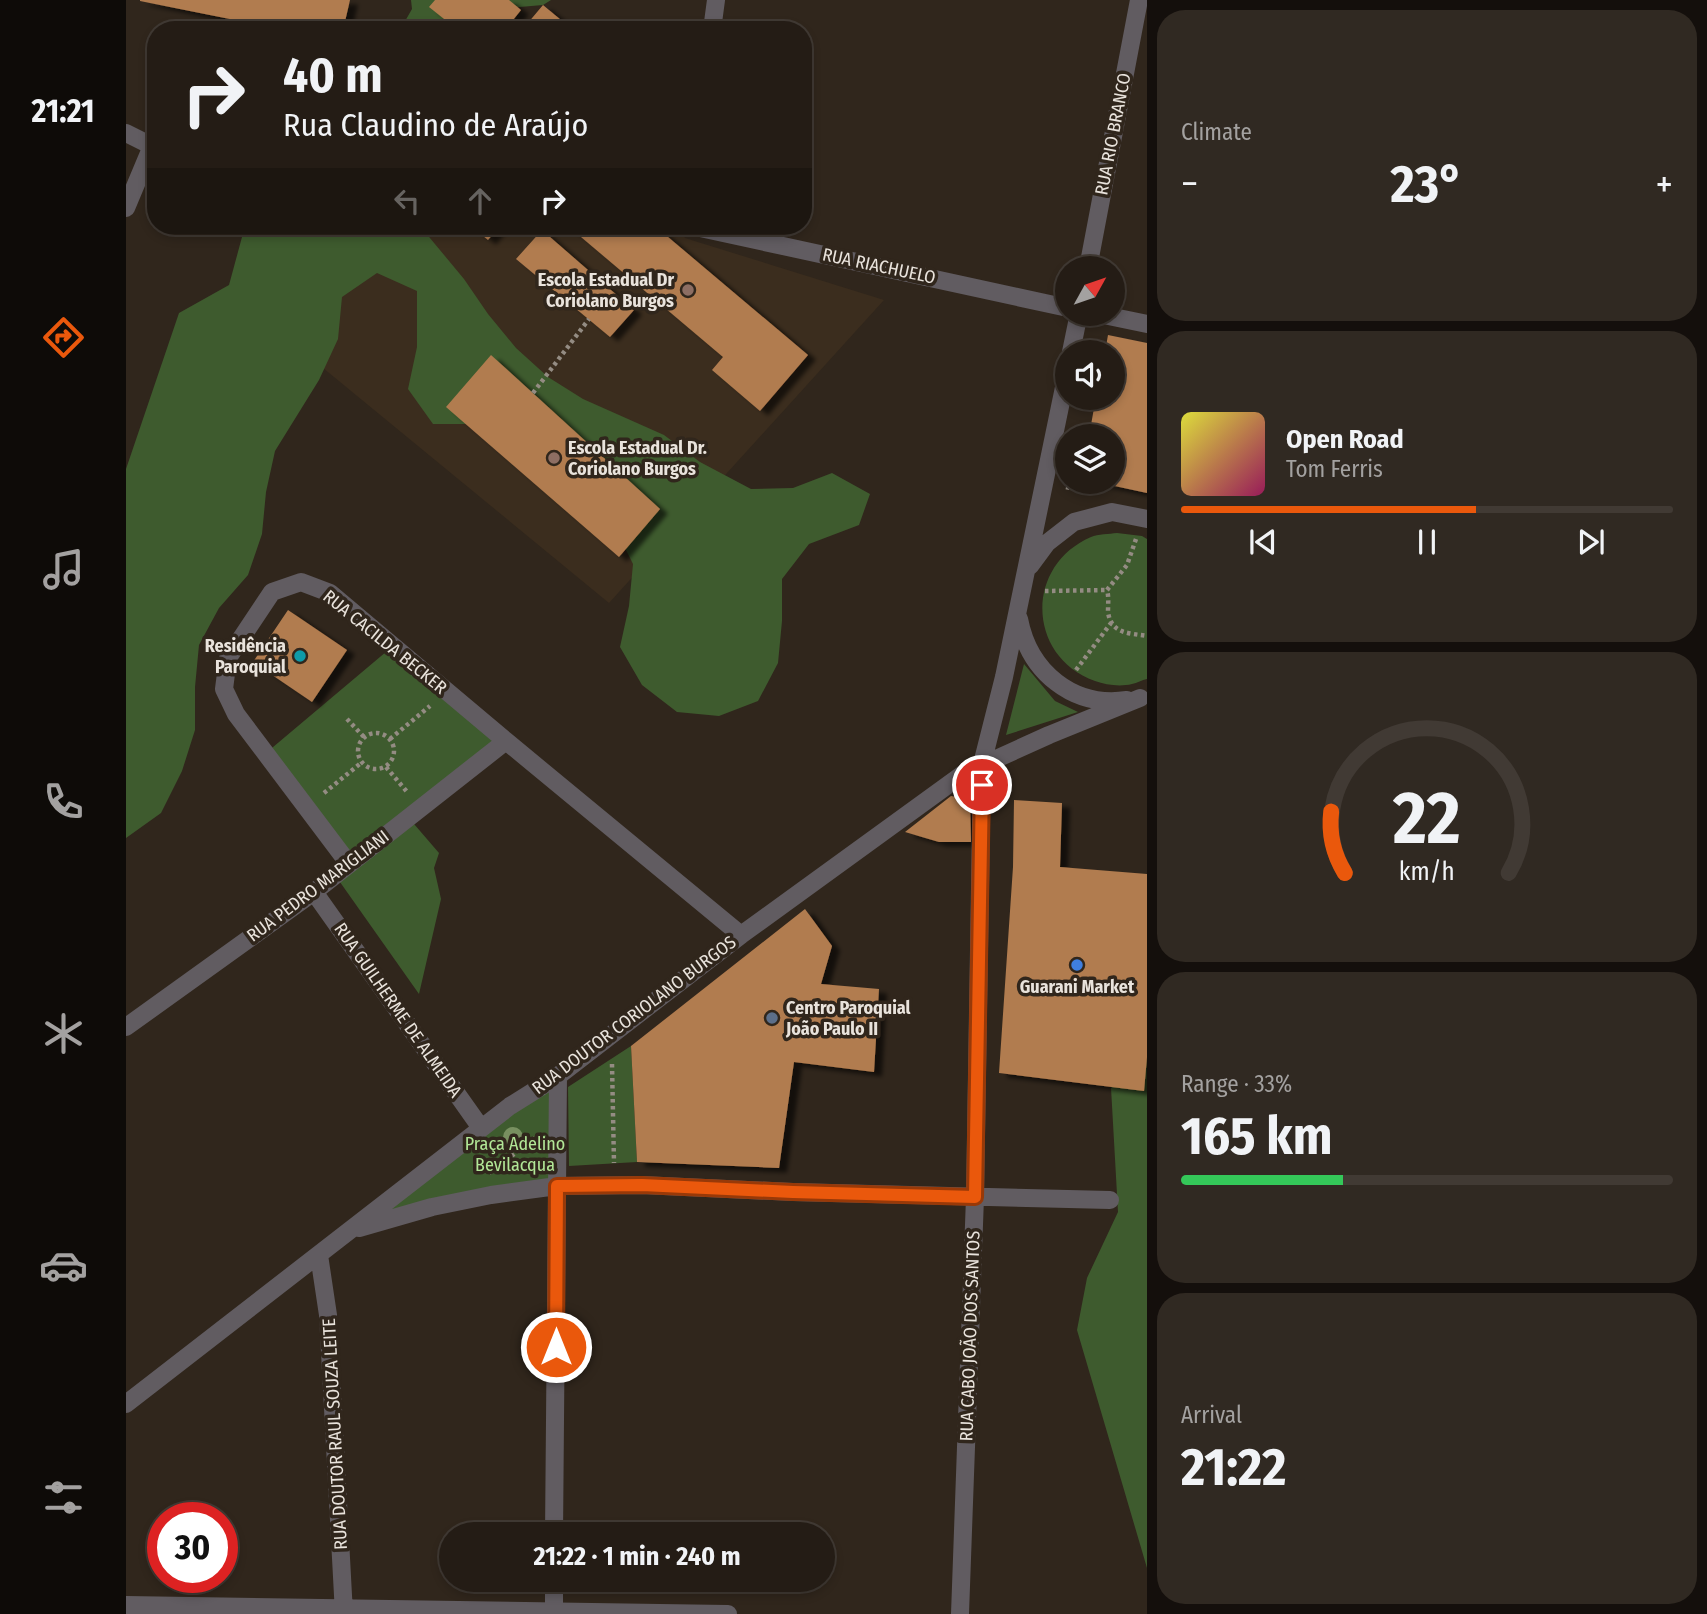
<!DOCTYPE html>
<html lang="en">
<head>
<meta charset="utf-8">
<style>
  body { margin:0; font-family:"Fira Sans Condensed",sans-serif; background:#302922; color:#f1f3f6; height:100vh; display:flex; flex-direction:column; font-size:26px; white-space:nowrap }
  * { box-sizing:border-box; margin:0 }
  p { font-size:23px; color:#a3a1a0 }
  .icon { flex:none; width:38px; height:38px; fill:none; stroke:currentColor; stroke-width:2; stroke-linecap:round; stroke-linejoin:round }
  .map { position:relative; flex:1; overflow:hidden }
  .panel { display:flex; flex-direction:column; gap:10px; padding:10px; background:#140f0c; width:560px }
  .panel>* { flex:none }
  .hud { position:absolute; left:21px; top:21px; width:665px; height:214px; border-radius:28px; box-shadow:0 4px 10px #0003,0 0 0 2px #413a34; background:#241c15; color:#f1f3f6; overflow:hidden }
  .needle { width:46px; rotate:50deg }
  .controls { position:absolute; left:929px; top:256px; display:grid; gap:14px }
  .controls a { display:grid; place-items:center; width:70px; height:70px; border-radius:50%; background:#241c15; box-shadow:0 4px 10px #0003,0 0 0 2px #413a34; font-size:35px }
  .speed { position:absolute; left:21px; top:1502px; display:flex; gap:14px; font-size:35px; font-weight:700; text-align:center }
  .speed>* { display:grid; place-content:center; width:91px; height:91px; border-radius:50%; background:#241c15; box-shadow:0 4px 10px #0003,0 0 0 2px #413a34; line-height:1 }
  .speed .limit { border:10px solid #d22; background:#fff; color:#111 }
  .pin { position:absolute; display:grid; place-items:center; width:60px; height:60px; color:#fff; margin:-30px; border:4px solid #fff; border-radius:50%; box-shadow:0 2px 7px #0007 }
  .me { position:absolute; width:77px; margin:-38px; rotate:0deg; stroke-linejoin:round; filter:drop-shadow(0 0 5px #0008) }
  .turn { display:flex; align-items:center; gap:24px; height:147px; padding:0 21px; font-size:32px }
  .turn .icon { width:91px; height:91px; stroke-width:2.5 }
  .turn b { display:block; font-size:49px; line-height:60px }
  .lanes { display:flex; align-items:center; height:66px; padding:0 21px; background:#0003; justify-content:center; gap:35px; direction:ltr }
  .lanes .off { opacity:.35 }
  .big { font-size:52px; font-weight:700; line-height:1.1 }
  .panel .widget { flex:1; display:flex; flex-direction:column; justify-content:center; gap:10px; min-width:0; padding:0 24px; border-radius:28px; background:#302922 }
  .panel .dial { align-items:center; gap:0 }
  .dial svg { height:182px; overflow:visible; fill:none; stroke:#413a34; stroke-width:7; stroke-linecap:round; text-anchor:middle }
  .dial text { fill:#f1f3f6; stroke:none }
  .song { display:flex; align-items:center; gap:21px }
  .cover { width:84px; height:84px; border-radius:10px; background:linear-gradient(135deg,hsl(60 70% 55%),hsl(330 70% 35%)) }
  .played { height:7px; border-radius:4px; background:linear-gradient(90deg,#ea580c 60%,#413a34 60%) }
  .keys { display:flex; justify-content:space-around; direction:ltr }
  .heat { display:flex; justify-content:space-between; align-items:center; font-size:38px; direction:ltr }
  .charge { height:10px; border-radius:5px; background:linear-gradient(90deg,#34c759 33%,#413a34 0) }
  .trip { position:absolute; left:313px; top:1522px; width:396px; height:70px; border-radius:35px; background:#241c15; box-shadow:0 4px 10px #0003,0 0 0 2px #413a34; font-weight:700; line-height:70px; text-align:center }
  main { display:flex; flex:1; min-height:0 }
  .tab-bar { display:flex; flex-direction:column; width:126px; justify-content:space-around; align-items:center; background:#0e0b08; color:#a3a1a0 }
  .tab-bar .icon { width:49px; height:49px }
  .tab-bar .active { color:#ea580c }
  .tab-bar b { font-size:32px; color:#f1f3f6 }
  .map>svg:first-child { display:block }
  .built { fill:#3b2d1e }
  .green { fill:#3e5b2e }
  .building { fill:#b17c4f; filter:url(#shadow) }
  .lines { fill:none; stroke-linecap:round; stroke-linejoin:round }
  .path { stroke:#948c83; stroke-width:4.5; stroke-dasharray:3.5 3.5; stroke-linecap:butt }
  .minor { stroke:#615c61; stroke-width:18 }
  .tree { fill:#789060 }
  .route-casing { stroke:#983908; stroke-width:18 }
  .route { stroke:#ea580c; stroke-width:12 }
  .education-dot { fill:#8d6e63; stroke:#30261c; stroke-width:2.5 }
  .culture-dot { fill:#0f9aa8; stroke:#30261c; stroke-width:2.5 }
  .shop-dot { fill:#3f7fe0; stroke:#30261c; stroke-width:2.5 }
  .service-dot { fill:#5c6f8a; stroke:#30261c; stroke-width:2.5 }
  .labels { text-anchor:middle; stroke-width:7; stroke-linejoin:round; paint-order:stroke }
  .street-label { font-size:18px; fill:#e9e3dc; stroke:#30261c }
  .poi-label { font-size:18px; font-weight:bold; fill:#e9e3dc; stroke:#30261c; text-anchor:end }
  .park-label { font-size:18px; fill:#b2e797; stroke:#30261c }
</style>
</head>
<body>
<main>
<nav class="tab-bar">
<b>21:21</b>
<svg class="icon active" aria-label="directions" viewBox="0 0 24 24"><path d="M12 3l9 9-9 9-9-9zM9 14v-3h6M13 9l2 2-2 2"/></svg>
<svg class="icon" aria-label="music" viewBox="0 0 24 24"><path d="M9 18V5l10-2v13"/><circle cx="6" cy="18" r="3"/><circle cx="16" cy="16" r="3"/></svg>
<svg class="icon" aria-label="phone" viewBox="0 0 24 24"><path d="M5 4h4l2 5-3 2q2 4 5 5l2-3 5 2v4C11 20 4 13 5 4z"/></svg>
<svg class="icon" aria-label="climate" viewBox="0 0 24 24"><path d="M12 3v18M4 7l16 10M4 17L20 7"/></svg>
<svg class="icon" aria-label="car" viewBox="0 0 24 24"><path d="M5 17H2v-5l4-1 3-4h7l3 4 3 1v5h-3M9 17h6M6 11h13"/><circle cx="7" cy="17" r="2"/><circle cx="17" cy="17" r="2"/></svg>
<svg class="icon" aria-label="filters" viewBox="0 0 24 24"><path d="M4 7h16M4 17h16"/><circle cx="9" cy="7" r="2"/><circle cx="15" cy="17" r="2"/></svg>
</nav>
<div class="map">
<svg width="1021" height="1614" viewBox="0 0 1021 1614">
  <defs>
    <filter id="shadow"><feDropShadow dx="8" dy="4.5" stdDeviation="2" flood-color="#0009"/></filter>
  </defs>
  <rect width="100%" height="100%" fill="#30261c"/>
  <path class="built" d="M168 226H552L559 238 758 300 483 603 112 298Z"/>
  <path class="green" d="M285 0H425L417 5 338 12 339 30H274L286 9Z
    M119 226H294L338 279 362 314 390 348 422 377 457 399 538 435 574 462 625 489 667 488 706 473 744 494 733 525 683 544 656 579V621L652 663 632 701 593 716 551 712 516 685 494 647 503 606 507 564 487 524 349 424H307L282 389 291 347V291L251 273 216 297 212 339 193 380 149 451 140 492 136 534 122 575 93 608 73 645 69 687V730L56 771 35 813 0 838V469L53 313 103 285Z
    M991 533 1016 536 1021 539V679C1016 680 1011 683 1006 684 994 687 980 685 969 681 901 657 898 566 965 537 972 534 983 534 991 533Z
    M267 646 376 738 282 817 313 853 308 868 315 899 293 994 209 875 222 864 140 753Z
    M898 664 929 701 952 712 880 735Z
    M1021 972V1568L951 1330 961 1278 992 1212 984 1070Z
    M505 1046 511 1162 443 1166 442 1087Z
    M428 1083 427 1183 250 1215Z"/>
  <path class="building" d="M14 0H224L217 30H158L14 1Z
    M309 0H383L395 10 379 30H332L303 7Z
    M417 5 447 30H396Z
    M345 226H374L362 240Z
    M442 226H529L682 355 634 411 586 370 597 357Z
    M416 230 508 310 484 337 390 259Z
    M982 335 1021 343V493L970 482 987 481V436H963L970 397H987V352H979Z
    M365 355 534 509 493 557 320 407Z
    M162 610 221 650 186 702 127 662Z
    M825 796 844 799 845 842H813L779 832Z
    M888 800 936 803 934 867 1021 874V1057L1018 1091 873 1073 887 867Z
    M679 909 706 946 695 984 753 989 748 1072 668 1062 653 1168 511 1162 505 1046Z"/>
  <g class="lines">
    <path class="path" d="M407 393 463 319
      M940 487 965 492
      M1010 539 1001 565 981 590C983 597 982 604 982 612 985 634 1003 633 1021 636
      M919 591 981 590
      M950 670 985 623
      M221 719 238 737
      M232 751a18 18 0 1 1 36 0a18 18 0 1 1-36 0Z
      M264 739 304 706
      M260 767 282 793
      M198 793 235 763
      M486 1064 488 1163
      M363 1173 409 1138"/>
    <path class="minor" d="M586 30 590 0
      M0 133 26 146 0 208
      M565 226 942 308
      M962 268 1013 0
      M968 313 1021 324
      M945 352 953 313
      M904 566 921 543 948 522 986 512 1021 519
      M893 619C903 672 947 708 1001 700
      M223 864 110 714 98 689 102 658 146 592 175 582 204 593 380 741 615 935
      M188 892 355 1128
      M0 1027 188 892 380 741
      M233 1228 306 1207 365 1195 431 1186 516 1185 667 1192 984 1200
      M193 1255 202 1315 218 1614
      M0 1404 384 1106 432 1076 615 935 837 774 923 735 1014 698
      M428 1535 432 1076
      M0 1605 602 1614
      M428 1614V1580
      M834 1614 849 1197 856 764 878 677 942 368"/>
  </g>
  <circle class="tree" cx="387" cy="1137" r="10"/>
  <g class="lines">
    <g class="route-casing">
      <path id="route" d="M430 1347 431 1186 516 1185 667 1192 849 1197 856 785"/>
    </g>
    <use href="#route" class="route"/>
  </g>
  <g class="education-dot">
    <circle cx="562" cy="290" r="7"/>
    <circle cx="428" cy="458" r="7"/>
  </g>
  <circle class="culture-dot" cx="174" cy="656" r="7"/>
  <circle class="shop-dot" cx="951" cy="965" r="7"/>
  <circle class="service-dot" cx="646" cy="1018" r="7"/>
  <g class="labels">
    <g class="street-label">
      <text transform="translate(987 134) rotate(-79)" y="6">RUA RIO BRANCO</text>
      <text transform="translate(753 266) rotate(12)" y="6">RUA RIACHUELO</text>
      <text transform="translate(259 642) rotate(39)" y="6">RUA CACILDA BECKER</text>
      <text transform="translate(192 886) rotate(-37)" y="6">RUA PEDRO MARIGLIANI</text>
      <text transform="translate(272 1010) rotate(55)" y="6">RUA GUILHERME DE ALMEIDA</text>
      <text transform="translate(508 1015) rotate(-37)" y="6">RUA DOUTOR CORIOLANO BURGOS</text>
      <text transform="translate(844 1336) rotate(-88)" y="6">RUA CABO JOÃO DOS SANTOS</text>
      <text transform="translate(209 1434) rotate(-93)" y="6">RUA DOUTOR RAUL SOUZA LEITE</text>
    </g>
    <g class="poi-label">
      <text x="548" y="286">Escola Estadual Dr<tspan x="548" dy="21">Coriolano Burgos</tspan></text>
      <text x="442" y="454" text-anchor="start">Escola Estadual Dr.<tspan x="442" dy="21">Coriolano Burgos</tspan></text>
      <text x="160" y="652">Residência<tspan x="160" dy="21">Paroquial</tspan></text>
      <text x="951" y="993" text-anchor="middle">Guarani Market</text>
      <text x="660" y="1014" text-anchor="start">Centro Paroquial<tspan x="660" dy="21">João Paulo II</tspan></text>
    </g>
    <g class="park-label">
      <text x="389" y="1150">Praça Adelino<tspan x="389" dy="21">Bevilacqua</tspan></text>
    </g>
  </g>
</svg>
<div class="controls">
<a><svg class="needle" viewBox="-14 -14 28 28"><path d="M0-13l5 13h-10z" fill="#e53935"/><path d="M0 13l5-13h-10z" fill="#a3a1a0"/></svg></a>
<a><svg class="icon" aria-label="sound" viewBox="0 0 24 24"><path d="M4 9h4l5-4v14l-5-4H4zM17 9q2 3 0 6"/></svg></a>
<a><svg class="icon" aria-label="layers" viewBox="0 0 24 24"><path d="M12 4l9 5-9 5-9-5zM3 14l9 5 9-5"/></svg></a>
</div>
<div class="speed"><div class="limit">30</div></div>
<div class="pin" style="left:856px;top:785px;background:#d93025"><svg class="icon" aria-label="arrive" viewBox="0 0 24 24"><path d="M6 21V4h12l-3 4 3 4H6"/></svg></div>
<svg class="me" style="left:430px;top:1347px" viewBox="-20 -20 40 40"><circle r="17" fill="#ea580c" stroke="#fff" stroke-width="3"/><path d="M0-11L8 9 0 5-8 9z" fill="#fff"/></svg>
<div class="trip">21:22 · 1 min · 240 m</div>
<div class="hud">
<div class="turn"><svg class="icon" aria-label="right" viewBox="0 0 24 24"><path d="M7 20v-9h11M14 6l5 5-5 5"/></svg><div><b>40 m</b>Rua Claudino de Araújo</div></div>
<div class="lanes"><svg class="icon off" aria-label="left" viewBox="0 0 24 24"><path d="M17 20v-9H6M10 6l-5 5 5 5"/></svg><svg class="icon off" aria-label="ahead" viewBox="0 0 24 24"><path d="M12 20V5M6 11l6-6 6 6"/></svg><svg class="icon" aria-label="right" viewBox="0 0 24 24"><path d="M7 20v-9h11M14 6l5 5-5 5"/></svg></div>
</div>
</div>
<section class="panel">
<div class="widget"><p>Climate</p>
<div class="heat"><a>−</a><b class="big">23°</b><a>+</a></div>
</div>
<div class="widget">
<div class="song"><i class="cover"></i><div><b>Open Road</b><p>Tom Ferris</p></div></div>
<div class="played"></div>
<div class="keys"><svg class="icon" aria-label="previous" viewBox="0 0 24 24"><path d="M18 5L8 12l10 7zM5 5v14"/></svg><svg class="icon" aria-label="pause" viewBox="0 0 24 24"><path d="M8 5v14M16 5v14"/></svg><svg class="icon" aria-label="next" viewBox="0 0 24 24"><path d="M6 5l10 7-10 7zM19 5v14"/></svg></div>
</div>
<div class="widget dial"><svg viewBox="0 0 100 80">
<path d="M14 69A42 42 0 1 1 86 69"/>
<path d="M14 69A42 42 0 0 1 8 42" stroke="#ea580c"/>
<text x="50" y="56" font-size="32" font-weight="700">22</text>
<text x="50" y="72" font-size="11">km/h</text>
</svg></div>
<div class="widget"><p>Range · 33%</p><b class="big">165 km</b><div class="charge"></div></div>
<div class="widget"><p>Arrival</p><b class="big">21:22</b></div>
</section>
</main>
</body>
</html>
